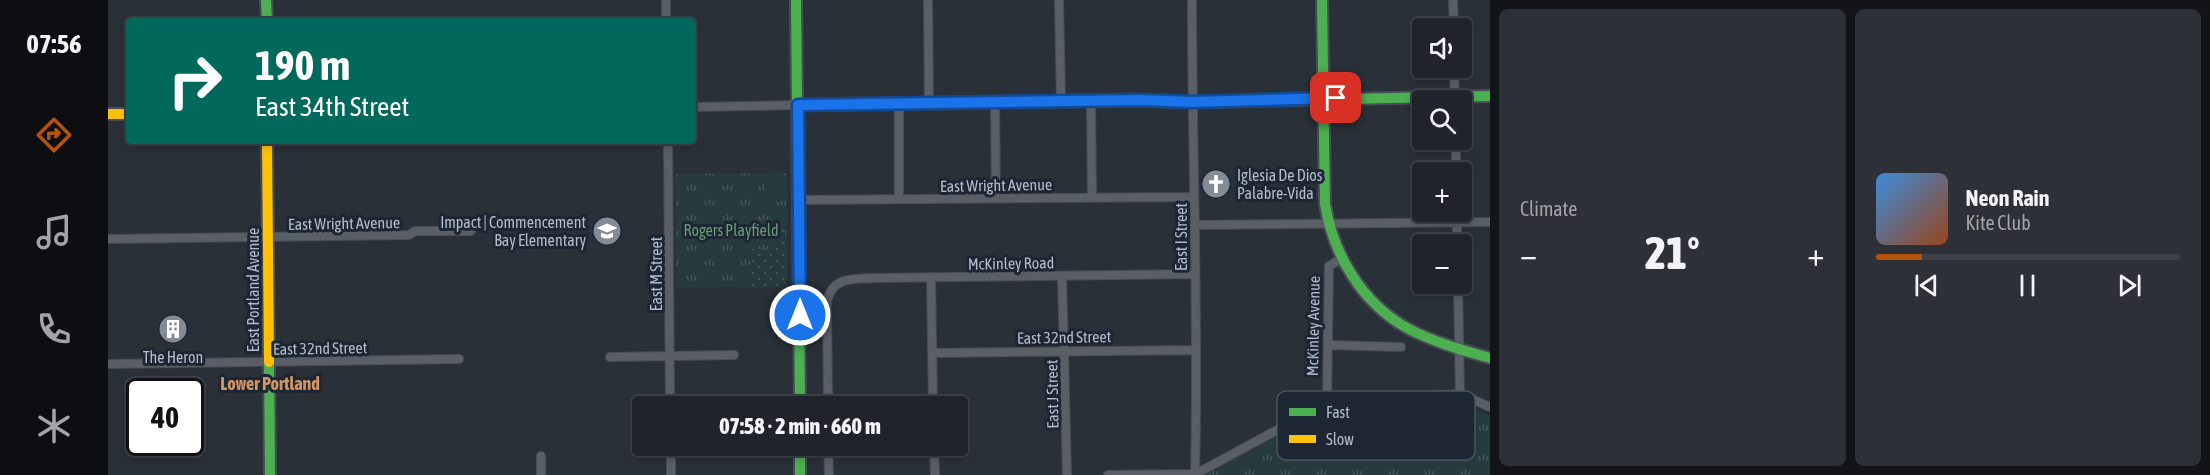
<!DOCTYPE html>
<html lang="en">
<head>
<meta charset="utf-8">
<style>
  body { margin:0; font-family:"Asap Condensed",sans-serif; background:#2d3036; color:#f1f3f6; height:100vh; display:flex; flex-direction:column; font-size:22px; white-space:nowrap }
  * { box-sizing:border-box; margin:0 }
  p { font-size:20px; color:#a2a4a8 }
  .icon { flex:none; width:33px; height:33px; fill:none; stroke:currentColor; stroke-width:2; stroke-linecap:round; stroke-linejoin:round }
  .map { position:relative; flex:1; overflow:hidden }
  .drawer { display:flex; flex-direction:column; gap:9px; padding:9px; background:#121417; width:720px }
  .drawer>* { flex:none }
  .hud { position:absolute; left:18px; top:18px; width:570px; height:126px; border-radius:6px; box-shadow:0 3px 9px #0003,0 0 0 2px #3d4147; background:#00695c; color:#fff; overflow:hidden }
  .tools { position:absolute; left:1304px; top:18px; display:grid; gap:12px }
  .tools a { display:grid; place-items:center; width:60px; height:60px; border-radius:6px; background:#20242a; box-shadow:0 3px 9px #0003,0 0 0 2px #3d4147; font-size:30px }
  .speed { position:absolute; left:18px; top:378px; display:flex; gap:12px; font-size:30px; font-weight:700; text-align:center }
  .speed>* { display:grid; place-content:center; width:78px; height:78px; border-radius:50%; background:#20242a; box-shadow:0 3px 9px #0003,0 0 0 2px #3d4147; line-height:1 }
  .speed .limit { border:3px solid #111; border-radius:9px; background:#fff; color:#111 }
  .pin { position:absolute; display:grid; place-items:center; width:51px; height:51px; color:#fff; margin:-26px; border-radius:12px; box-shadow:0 3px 9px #0006 }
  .me { position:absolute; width:66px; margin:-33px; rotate:0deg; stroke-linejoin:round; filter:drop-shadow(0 0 4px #0008) }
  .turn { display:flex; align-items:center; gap:21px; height:126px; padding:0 30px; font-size:27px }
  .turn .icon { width:78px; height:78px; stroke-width:2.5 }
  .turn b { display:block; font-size:42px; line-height:51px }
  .big { font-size:45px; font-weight:800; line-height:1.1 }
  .drawer .card { flex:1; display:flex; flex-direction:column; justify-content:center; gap:9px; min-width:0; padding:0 21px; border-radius:9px; background:#2d3036 }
  .song { display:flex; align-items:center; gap:18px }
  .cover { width:72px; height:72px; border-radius:9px; background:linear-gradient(135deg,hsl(210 70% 55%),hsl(20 70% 35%)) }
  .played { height:6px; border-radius:3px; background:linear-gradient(90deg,#b45309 15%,#3d4147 15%) }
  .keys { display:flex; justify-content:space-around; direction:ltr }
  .heat { display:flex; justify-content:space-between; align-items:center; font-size:33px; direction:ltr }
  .drawer .tiles { flex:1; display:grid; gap:9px; grid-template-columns:repeat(2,1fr) }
  .trip { position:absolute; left:524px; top:396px; width:336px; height:60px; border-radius:6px; background:#20242a; box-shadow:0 3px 9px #0003,0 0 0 2px #3d4147; font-weight:800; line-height:60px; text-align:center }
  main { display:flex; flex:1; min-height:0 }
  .tabs { display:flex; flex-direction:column; width:108px; justify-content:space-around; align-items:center; background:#0d0e11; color:#a2a4a8 }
  .tabs .icon { width:42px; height:42px }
  .tabs .selected { color:#b45309 }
  .tabs b { font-size:27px; color:#f1f3f6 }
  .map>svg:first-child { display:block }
  .grass { fill:url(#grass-tufts) }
  .garden { fill:url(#garden-dots) }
  .pitch { fill:#273a3e }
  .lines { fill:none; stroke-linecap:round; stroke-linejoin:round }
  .street-casing { stroke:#484c55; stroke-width:10 }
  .fast-casing { stroke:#484c55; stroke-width:14 }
  .slow-casing { stroke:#484c55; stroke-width:14 }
  .street { stroke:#5a5e66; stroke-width:8 }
  .fast { stroke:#4caf50; stroke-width:10 }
  .slow { stroke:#ffc107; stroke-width:10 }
  .route-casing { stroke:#114b97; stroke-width:15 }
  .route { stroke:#1a73e8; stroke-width:10 }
  .labels { text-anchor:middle; stroke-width:6; stroke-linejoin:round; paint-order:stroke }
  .poi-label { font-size:16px; fill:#b4bcc9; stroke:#1d2633; text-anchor:start }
  .street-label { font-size:16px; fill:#b4bcc9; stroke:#1d2633 }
  .park-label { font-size:16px; fill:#6b9a76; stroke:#1d2633 }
  .neighbourhood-label { font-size:18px; font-weight:bold; fill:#d59563; stroke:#1d2633 }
  .key { fill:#1d2633; stroke:#4a5360; stroke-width:1.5 }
  .key-label { font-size:16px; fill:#b4bcc9 }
</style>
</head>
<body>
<main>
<nav class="tabs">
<b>07:56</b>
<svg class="icon selected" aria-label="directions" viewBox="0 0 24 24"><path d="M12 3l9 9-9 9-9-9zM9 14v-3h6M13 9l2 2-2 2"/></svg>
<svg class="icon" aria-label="music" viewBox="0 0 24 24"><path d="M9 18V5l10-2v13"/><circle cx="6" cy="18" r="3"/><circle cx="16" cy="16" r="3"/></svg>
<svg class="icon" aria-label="phone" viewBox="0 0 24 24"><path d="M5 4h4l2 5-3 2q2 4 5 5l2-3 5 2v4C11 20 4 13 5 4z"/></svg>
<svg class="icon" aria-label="climate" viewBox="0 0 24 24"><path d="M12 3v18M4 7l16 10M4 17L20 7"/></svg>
</nav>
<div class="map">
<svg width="1382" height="475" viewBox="0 0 1382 475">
  <defs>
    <pattern id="grass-tufts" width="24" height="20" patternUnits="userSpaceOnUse" patternTransform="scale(1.5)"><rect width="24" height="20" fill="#273a3e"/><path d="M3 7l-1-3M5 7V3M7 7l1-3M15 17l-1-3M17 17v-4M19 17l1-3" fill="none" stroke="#445559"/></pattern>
    <pattern id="garden-dots" width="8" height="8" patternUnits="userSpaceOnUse" patternTransform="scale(1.5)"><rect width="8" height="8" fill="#273a3e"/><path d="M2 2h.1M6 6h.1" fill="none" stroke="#445559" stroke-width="1.8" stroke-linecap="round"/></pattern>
  </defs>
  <rect width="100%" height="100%" fill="#2a3038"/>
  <path class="grass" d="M679 173V287L568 288 567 174Z
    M1343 399 1382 416V475H1097L1220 409Z"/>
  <path class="garden" d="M664 226H677L679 287 643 288 642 249H664Z"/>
  <path class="pitch" d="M674 172V201L657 202V173Z"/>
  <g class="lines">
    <g class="street-casing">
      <path id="street" d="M820 0 821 103
        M951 0 953 101
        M1345 0 1346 28
        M558 21V0
        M1346 68 1347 99
        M983 101 984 197
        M887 102 888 198
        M791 104V199
        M585 107 690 105
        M1348 140V172
        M560 141 562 406
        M691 200 1086 197
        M1349 212V244
        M1087 225 1382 222
        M0 239 301 235 307 231H363
        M954 276 959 475
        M823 277 825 406
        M1350 284 1352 394
        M1221 345 1293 347
        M824 353 1087 350
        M502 357 626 355
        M0 364 351 359
        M1219 403 1221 266 1234 258
        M720 406 719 301C725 276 746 279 767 278L1086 274
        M563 446V475
        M720 446 721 475
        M826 446 827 475
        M433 456V475
        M1000 475 1087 474C1091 316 1084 158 1084 0
        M1086 475 1219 403 1352 394 1382 407"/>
    </g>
    <g class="fast-casing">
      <path id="fast" d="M158 0 159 21
        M688 0 692 406
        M1214 0 1217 204C1225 254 1254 303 1299 328 1325 342 1354 350 1382 358
        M690 105 1032 100 1084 102 1382 96
        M161 362 162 475
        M692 446V475"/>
    </g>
    <g class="slow-casing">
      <path id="slow" d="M0 114H21
        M159 141 161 362"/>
    </g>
    <use href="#street" class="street"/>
    <use href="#fast" class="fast"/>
    <use href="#slow" class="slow"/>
  </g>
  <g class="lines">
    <g class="route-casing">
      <path id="route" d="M692 315 690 105 1032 100 1084 102 1228 98"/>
    </g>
    <use href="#route" class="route"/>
  </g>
  <defs>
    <g id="church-disc" transform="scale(1.5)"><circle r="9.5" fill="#848b96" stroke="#1d2633"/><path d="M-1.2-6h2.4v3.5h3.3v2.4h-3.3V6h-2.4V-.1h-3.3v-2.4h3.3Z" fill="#fff"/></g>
    <g id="school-disc" transform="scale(1.5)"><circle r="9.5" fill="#848b96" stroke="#1d2633"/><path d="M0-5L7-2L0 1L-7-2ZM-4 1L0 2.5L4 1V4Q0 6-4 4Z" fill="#fff"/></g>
    <g id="building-disc" transform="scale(1.5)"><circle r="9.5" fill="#848b96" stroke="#1d2633"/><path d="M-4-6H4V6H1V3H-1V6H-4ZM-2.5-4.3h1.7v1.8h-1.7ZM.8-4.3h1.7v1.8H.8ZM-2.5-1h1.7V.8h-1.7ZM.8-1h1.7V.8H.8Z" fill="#fff"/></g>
  </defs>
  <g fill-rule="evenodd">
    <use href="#church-disc" x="1108" y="184"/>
    <use href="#school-disc" x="499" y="231"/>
    <use href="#building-disc" x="65" y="329"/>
  </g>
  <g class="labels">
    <g class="poi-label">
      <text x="1129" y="181">Iglesia De Dios<tspan x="1129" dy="18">Palabre-Vida</tspan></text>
      <text x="478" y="228" text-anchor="end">Impact | Commencement<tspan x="478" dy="18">Bay Elementary</tspan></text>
      <text x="65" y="363" text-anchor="middle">The Heron</text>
    </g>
    <g class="street-label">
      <text transform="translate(888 185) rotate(-1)" y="6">East Wright Avenue</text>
      <text transform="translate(236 223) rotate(-1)" y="6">East Wright Avenue</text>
      <text transform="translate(1073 237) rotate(-90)" y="6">East I Street</text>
      <text transform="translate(903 263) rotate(-1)" y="6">McKinley Road</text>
      <text transform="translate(548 274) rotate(-90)" y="6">East M Street</text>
      <text transform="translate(145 290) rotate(-90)" y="6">East Portland Avenue</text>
      <text transform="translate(1205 326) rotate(-89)" y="6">McKinley Avenue</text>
      <text transform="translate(956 337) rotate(-1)" y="6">East 32nd Street</text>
      <text transform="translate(212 348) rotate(-1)" y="6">East 32nd Street</text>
      <text transform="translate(944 394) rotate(-91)" y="6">East J Street</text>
    </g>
    <g class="park-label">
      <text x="623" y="236">Rogers Playfield</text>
    </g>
    <g class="neighbourhood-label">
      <text x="162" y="390">Lower Portland</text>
    </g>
  </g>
  <rect x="1169" y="391" width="198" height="69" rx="9" class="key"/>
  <rect x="1181" y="408" width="27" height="8" fill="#4caf50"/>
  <rect x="1181" y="435" width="27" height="8" fill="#ffc107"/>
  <g class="key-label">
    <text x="1218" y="418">Fast</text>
    <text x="1218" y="445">Slow</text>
  </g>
</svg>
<div class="tools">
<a><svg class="icon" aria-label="sound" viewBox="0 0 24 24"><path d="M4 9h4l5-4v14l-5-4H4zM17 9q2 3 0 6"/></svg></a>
<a><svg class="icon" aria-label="search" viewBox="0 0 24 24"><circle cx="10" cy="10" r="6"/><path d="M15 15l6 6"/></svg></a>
<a>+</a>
<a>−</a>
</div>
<div class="speed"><div class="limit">40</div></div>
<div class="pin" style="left:1228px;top:98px;background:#d93025"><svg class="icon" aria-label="arrive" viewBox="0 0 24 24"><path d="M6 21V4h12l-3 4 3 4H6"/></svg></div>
<svg class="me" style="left:692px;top:315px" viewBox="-20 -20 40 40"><circle r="17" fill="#1a73e8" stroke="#fff" stroke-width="3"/><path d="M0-11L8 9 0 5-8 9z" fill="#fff"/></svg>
<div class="trip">07:58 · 2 min · 660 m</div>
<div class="hud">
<div class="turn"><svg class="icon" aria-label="right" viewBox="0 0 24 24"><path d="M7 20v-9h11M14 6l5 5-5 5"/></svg><div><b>190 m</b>East 34th Street</div></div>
</div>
</div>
<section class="drawer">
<div class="tiles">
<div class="card"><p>Climate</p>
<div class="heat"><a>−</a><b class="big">21°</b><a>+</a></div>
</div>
<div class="card">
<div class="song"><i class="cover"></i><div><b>Neon Rain</b><p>Kite Club</p></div></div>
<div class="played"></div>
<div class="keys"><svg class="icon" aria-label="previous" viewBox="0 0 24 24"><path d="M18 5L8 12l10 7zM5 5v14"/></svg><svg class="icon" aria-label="pause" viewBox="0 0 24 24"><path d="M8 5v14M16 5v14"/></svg><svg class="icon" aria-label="next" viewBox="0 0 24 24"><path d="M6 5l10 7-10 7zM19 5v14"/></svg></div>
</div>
</div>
</section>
</main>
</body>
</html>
